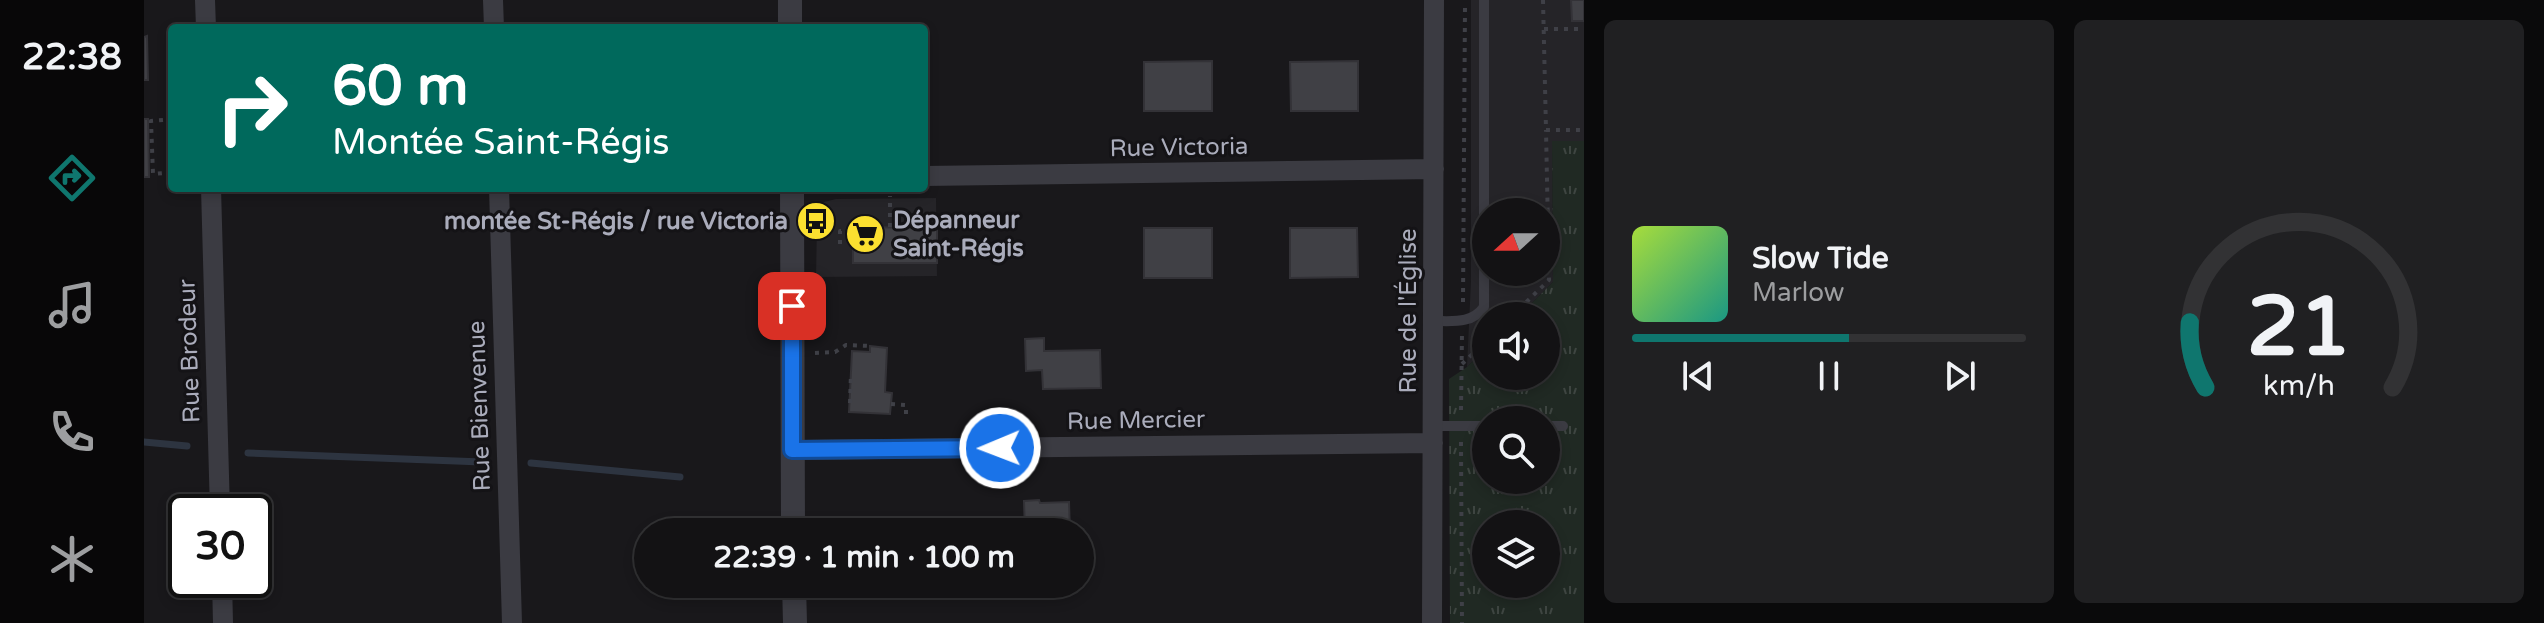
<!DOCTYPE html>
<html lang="fr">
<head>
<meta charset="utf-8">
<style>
  body { margin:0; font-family:"Varela Round",sans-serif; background:#202022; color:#f1f3f6; height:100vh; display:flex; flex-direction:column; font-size:30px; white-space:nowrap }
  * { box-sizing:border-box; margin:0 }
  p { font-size:26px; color:#9d9ea0 }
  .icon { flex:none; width:44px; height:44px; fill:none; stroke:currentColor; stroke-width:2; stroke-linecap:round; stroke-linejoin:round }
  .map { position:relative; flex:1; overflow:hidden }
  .drawer { display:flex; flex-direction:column; gap:20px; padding:20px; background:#0a0a0b; width:960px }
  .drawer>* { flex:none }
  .guide { position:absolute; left:24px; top:24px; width:760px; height:168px; border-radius:8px; box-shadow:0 4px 12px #0003,0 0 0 2px #323234; background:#00695c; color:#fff; overflow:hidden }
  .needle { width:52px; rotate:249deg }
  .tools { position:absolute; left:1328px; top:198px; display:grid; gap:16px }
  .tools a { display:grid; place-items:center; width:88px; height:88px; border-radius:50%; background:#131214; box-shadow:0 4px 12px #0003,0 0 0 2px #323234; font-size:40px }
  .speed { position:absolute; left:24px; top:494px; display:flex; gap:16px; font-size:40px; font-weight:700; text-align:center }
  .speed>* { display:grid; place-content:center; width:104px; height:104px; border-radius:50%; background:#131214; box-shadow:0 4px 12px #0003,0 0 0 2px #323234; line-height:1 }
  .speed .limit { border:4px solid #111; border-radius:12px; background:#fff; color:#111 }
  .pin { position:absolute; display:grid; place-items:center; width:68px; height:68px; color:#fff; margin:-34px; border-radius:16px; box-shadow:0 4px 12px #0006 }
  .me { position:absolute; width:88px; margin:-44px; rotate:269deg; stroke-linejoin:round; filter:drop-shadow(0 0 6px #0008) }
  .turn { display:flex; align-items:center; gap:28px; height:168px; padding:0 32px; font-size:36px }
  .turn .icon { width:104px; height:104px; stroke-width:2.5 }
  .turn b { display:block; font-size:56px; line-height:68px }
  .drawer .card { flex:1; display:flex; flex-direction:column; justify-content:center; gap:12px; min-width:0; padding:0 28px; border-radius:12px; background:#202022 }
  .drawer .dial { align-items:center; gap:0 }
  .dial svg { height:208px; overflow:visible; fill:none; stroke:#323234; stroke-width:7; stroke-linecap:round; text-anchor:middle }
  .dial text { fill:#f1f3f6; stroke:none }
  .song { display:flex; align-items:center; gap:24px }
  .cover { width:96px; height:96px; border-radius:12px; background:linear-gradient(135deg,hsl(80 70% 55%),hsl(170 70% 35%)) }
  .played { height:8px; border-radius:4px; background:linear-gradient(90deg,#0f766e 55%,#323234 55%) }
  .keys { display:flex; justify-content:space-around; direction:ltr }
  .drawer .tiles { flex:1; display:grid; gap:20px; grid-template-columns:repeat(2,1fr) }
  .trip { position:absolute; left:490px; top:518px; width:460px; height:80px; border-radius:40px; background:#131214; box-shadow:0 4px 12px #0003,0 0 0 2px #323234; font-weight:800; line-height:80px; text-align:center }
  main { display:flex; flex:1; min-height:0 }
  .menu { display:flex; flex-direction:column; width:144px; justify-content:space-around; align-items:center; background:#080708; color:#9d9ea0 }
  .menu .icon { width:56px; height:56px }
  .menu .active { color:#0f766e }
  .menu b { font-size:36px; color:#f1f3f6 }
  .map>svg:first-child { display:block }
  .built { fill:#252428; fill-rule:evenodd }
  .park { fill:url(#park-tufts); fill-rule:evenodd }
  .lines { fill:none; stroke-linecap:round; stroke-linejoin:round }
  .stream { stroke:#2d3440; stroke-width:7 }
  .building { fill:#404045; stroke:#333237; stroke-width:2 }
  .path { stroke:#3f4047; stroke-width:4; stroke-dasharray:4 6; stroke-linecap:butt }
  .service { stroke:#3b3b42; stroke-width:10 }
  .minor { stroke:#3b3b42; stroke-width:20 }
  .tertiary { stroke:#3b3b42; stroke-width:24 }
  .route-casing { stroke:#114b97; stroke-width:20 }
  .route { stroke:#1a73e8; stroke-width:14 }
  .labels { text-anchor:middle; stroke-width:6; stroke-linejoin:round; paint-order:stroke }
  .street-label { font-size:24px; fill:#aaacbb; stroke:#141316 }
  .poi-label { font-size:24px; font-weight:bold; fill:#aaacbb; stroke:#141316; text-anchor:start }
</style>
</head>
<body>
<main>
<nav class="menu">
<b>22:38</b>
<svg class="icon active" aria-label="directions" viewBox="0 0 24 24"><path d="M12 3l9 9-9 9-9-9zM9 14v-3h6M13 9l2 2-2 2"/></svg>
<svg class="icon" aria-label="music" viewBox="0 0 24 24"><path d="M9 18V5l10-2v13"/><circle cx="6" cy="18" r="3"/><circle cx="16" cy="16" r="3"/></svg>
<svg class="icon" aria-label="phone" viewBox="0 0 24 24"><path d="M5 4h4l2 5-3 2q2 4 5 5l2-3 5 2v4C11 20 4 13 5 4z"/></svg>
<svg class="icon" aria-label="climate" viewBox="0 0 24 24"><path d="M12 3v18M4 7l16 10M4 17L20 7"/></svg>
</nav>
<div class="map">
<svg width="1440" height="623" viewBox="0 0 1440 623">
  <defs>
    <pattern id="park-tufts" width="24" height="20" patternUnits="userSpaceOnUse" patternTransform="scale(2)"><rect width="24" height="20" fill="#202923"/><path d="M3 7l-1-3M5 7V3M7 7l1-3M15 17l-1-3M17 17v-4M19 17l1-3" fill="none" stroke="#3e4541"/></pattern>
  </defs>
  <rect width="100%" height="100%" fill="#19181b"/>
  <path class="built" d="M1327 0H1440V141H1408L1409 282 1375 316H1342V348L1323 367 1327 281ZM1342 212H1402V272H1342Z
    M792 198 793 276 672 277 673 221 675 208 680 202 692 199Z"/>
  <path class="park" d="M1408 141H1440V623H1306L1305 379 1323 367 1342 348V376H1402V316H1375L1409 282ZM1342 420H1402V480H1342ZM1342 524H1402V584H1342Z"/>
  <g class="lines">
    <path class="stream" d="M0 442 43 446
      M104 453 338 462
      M387 463 536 477"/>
  </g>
  <path class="building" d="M1427 0H1440V21H1428Z
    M3 36 4 80H0V37Z
    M1068 61V111H1000V62Z
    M1214 61V111H1147L1146 62Z
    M0 119H4L5 177H0Z
    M709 227 793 228V263H709Z
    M1000 228H1068V278H1000Z
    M1146 228H1213L1214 277 1146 278Z
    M900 338V351L956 350 957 388 899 389 898 370 882 371 881 339Z
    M726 346 743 348 741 392 748 393 746 414 705 412 708 351 726 352Z
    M895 500 896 503 925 502 926 532H881L880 501Z"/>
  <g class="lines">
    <path class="path" d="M1399 0 1402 130H1440
      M1400 29H1440
      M19 120 7 121 9 174 20 173
      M746 227V196
      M696 244V231H709
      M1319 302 1321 6
      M1368 316 1405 280 1402 130
      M671 353 691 352 702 345 726 346
      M1318 364 1342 341
      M706 403 707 373
      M747 404 762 405V415
      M1317 410 1318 334
      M1317 442 1318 623"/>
    <path class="service" d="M1290 321C1309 321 1328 324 1340 307V0
      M1289 426H1342
      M1402 426H1419"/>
    <path class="minor" d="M61 0 62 28
      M349 0 350 28
      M780 176 1290 169
      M67 188 76 512
      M355 188 368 623
      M648 450 1289 443
      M78 580 79 623
      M1288 623 1290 0"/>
    <path class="tertiary" d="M646 0V28
      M648 188 649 532
      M650 584 651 623"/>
  </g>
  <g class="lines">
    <g class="route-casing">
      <path id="route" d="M648 306V450L856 448"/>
    </g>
    <use href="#route" class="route"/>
  </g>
  <defs>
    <g id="bus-disc" transform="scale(2)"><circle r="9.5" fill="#fbe030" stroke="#141316"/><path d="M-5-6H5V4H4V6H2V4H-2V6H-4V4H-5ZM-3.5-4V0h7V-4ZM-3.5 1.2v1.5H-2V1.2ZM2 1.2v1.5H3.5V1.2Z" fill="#111"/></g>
    <g id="supermarket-disc" transform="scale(2)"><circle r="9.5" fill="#fbe030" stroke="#141316"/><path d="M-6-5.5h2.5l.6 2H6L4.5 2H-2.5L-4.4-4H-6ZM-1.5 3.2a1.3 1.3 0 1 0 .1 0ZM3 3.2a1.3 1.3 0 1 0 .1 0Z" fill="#111"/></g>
  </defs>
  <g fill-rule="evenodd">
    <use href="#bus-disc" x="672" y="221"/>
    <use href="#supermarket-disc" x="721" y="234"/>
  </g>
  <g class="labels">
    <g class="street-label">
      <text transform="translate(1035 147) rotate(-1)" y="8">Rue Victoria</text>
      <text transform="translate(1264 311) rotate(-90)" y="8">Rue de l'Église</text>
      <text transform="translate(45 351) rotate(-92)" y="8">Rue Brodeur</text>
      <text transform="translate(335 406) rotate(-92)" y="8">Rue Bienvenue</text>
      <text transform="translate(992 420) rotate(-1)" y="8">Rue Mercier</text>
    </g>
    <g class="poi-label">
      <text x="749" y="228">Dépanneur<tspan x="749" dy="28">Saint-Régis</tspan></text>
      <text x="644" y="229" text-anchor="end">montée St-Régis / rue Victoria</text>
    </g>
  </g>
</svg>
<div class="tools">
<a><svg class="needle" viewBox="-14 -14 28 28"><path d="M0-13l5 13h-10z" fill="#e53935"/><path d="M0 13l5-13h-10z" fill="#9d9ea0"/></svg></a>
<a><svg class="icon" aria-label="sound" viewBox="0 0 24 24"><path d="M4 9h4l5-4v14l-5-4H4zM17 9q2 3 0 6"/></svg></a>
<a><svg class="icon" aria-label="search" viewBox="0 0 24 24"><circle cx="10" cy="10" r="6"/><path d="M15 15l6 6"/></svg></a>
<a><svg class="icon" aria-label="layers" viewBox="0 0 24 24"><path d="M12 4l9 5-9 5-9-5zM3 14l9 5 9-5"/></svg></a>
</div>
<div class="speed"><div class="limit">30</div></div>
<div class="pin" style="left:648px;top:306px;background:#d93025"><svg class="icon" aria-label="arrive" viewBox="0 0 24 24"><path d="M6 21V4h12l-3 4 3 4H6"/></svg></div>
<svg class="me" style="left:856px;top:448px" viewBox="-20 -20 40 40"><circle r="17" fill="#1a73e8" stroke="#fff" stroke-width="3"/><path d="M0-11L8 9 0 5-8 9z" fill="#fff"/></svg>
<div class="trip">22:39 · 1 min · 100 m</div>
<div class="guide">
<div class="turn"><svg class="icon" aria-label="right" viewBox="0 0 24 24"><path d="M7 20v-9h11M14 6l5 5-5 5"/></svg><div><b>60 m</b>Montée Saint-Régis</div></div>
</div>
</div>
<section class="drawer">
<div class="tiles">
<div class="card">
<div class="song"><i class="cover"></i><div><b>Slow Tide</b><p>Marlow</p></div></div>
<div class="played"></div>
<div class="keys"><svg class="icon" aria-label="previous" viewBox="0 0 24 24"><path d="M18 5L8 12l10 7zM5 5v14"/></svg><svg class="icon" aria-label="pause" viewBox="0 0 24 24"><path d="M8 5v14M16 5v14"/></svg><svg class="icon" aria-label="next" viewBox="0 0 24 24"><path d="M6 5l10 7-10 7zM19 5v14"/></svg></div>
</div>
<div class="card dial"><svg viewBox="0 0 100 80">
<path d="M14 69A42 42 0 1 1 86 69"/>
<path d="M14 69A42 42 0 0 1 8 44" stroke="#0f766e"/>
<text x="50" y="56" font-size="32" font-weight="700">21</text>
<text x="50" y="72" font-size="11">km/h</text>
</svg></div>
</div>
</section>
</main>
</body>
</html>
